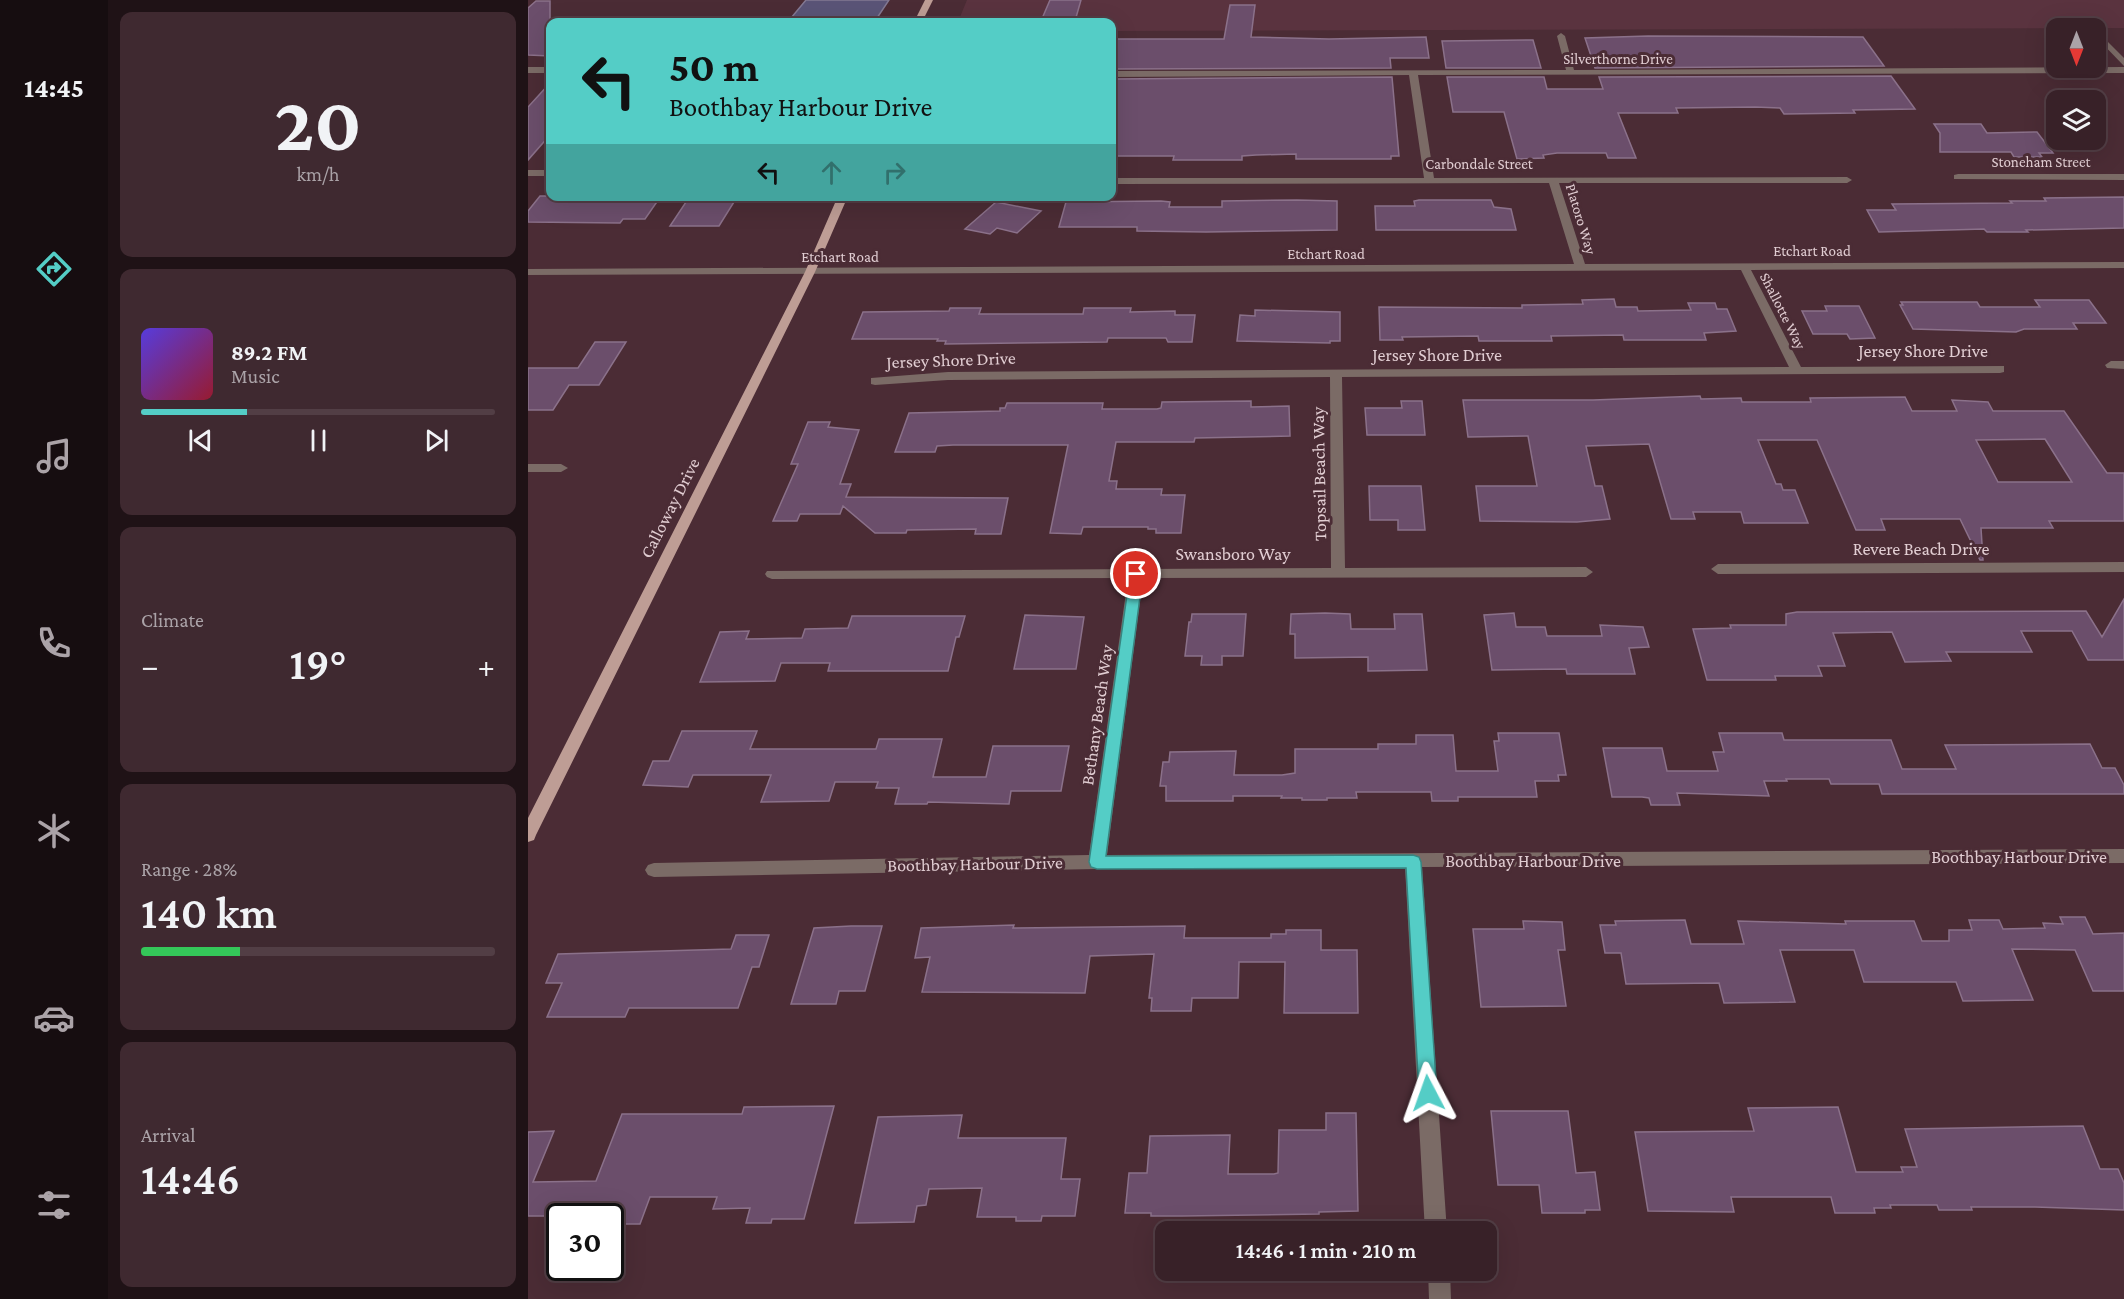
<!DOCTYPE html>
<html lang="en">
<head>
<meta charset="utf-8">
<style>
  body { margin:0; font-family:"Crimson Pro",serif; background:#3f2930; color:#f1f3f6; height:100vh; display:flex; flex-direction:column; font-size:22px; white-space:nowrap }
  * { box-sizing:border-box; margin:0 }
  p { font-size:20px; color:#aba3a8 }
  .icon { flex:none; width:33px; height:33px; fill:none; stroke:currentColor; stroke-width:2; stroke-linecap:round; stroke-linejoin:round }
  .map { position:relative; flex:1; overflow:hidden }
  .drawer { display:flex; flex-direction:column; gap:12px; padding:12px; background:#1f1216; width:420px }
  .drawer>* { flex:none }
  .hud { position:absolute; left:18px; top:18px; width:570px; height:183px; border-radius:12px; box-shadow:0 6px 24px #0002,0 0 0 2px #523e45; background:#54cdc6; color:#111; overflow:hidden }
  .needle { width:39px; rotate:180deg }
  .tools { position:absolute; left:1518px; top:18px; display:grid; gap:12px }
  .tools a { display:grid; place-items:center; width:60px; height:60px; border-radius:12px; background:#382128; box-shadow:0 6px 24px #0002,0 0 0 2px #523e45; font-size:30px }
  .speed { position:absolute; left:18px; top:1203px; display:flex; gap:12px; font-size:30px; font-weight:700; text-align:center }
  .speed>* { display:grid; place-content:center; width:78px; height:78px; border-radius:50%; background:#382128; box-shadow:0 6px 24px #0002,0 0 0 2px #523e45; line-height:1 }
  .speed .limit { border:3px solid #111; border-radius:9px; background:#fff; color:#111 }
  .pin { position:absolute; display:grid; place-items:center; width:51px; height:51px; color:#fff; margin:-26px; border:3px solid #fff; border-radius:50%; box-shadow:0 2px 6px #0007 }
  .me { position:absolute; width:66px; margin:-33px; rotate:356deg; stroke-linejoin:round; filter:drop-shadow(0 0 4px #0008) }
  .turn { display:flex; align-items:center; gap:21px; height:126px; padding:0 24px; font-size:27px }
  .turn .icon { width:78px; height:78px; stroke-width:2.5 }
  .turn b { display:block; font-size:42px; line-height:51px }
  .lanes { display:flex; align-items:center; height:57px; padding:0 24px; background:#0003; justify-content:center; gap:30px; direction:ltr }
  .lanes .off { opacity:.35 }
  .big { font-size:45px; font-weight:600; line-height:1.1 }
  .drawer .card { flex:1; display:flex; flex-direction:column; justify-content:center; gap:9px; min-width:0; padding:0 21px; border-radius:12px; background:#3f2930 }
  .drawer .dial { align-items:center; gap:0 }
  .dial b { font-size:78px; line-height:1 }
  .song { display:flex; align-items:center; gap:18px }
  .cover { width:72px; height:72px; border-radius:9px; background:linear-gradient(135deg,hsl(250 70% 55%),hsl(350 70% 35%)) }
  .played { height:6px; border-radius:3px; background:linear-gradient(90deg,#54cdc6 30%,#523e45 30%) }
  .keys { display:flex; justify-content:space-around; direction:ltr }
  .heat { display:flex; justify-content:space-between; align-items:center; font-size:33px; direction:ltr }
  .charge { height:9px; border-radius:4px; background:linear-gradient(90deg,#34c759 28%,#523e45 0) }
  .trip { position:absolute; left:627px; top:1221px; width:342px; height:60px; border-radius:12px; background:#382128; box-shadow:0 6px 24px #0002,0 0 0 2px #523e45; font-weight:600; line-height:60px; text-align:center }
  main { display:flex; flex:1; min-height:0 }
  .menu { display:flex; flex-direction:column; width:108px; justify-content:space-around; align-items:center; background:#160d10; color:#aba3a8 }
  .menu .icon { width:42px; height:42px }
  .menu .on { color:#54cdc6 }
  .menu b { font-size:27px; color:#f1f3f6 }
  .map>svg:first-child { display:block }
  .built { fill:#5a333f }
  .water { fill:#5a5477; stroke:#827892; stroke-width:1.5 }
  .building { fill:#6b4e6b; stroke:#8b718a; stroke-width:1.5; fill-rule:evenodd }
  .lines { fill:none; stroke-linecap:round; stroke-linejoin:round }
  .minor { fill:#7b6b66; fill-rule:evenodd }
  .major { fill:#be9d95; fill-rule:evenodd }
  .route { fill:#54cdc6; stroke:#378581; stroke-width:1.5 }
  .labels { text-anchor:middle; stroke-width:6; stroke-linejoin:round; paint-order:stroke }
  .far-street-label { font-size:15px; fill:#e1cdd2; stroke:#4b2c35 }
  .street-label { font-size:18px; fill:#e1cdd2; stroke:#4b2c35 }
</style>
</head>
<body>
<main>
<nav class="menu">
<b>14:45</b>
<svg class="icon on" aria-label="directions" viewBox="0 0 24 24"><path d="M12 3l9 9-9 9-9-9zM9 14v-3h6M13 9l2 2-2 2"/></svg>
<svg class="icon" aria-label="music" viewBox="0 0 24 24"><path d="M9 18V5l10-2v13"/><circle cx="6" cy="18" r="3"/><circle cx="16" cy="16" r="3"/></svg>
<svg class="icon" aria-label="phone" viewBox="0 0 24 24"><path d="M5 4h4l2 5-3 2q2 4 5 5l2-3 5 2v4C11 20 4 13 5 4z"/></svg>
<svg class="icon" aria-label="climate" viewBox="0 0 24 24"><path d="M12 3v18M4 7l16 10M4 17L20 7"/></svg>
<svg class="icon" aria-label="car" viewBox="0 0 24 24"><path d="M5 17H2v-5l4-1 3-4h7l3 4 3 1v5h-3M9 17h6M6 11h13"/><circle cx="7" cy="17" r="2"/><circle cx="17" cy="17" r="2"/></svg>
<svg class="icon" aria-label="filters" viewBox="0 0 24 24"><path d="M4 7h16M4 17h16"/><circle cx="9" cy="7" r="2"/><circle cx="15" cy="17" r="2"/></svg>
</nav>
<section class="drawer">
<div class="card dial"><b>20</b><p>km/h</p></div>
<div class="card">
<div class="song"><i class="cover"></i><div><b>89.2 FM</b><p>Music</p></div></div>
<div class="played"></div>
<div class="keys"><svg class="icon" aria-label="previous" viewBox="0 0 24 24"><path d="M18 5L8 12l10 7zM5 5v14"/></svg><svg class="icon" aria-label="pause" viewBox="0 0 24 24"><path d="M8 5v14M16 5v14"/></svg><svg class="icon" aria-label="next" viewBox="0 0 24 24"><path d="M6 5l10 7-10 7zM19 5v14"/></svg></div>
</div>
<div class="card"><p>Climate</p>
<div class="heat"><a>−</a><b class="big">19°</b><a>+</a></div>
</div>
<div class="card"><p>Range · 28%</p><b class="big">140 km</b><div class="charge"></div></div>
<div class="card"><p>Arrival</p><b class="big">14:46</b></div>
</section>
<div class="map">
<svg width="1596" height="1299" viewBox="0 0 1596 1299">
  <rect width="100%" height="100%" fill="#4b2c35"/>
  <path class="built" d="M439 0H1596V28L584 31V22H430Z"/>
  <path class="water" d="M278 0H361L347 21 343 22H263V18Z"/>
  <path class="building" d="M522 0H553L547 21H513Z
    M8 1H22V56L0 55V8Z
    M702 5H727L723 37 801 39 898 37 901 58H862L863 68 584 69V39H696Z
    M1120 36 1335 37 1356 66 1067 68 1057 38Z
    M1005 40 1013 68H918L914 41Z
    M1363 76 1387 109 1325 110 1327 113 1256 114 1252 108 1227 107 1148 108 1150 113H1090L1108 158H1080L1078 153H1029L1015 155 1016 158 989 159 976 112H925L919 77H1016L1019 89H1075L1071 77Z
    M864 77 871 156H863V159H768V154L728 155 714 156V160H645L646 156H584V79Z
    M22 83V135L0 160V107Z
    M1406 124H1453L1459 133 1509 132 1525 153H1511L1514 157H1486L1483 152H1412V133Z
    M12 196H133L117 219H95L92 223 0 222V211Z
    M1596 197V228L1498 230 1500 232H1459L1456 229 1351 232 1339 210H1368L1364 204 1484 203 1482 201H1518L1516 198Z
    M769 200 809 201V230L678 232 609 231V227H531L538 202 633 201 642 202 641 207H694V201Z
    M891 200H963L966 207 983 209 988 230H848L847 206H887L886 201Z
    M158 202H206L191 226H142Z
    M468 202 513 211 489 233 469 228 462 234 437 229Z
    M1086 299 1088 307H1109L1110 311 1163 310 1160 303H1187L1189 309H1199L1208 331 1176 333 1178 340H1096L1095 335 1023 336 1024 341H951L950 336 874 337 875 340H852L851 307 994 308V305L1055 304 1054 300Z
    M1507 300H1561L1578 323H1545L1549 329H1496L1488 332 1385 329 1372 305H1375L1373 302H1449L1452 307H1512Z
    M1297 306H1331L1347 338 1322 339 1319 334H1285L1274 311H1299Z
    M422 308H453L451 314H555L556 308H603L602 312 647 311V315H667L664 342H640L638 338H580L579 342 417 344 418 341H409L410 339H324L335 312 421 311Z
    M727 310 812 312V341H802V343L709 341 712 315 727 316Z
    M67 342H98L71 385H41L25 410H0V368H50Z
    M1172 396 1173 399 1213 398 1214 402H1283L1282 398 1377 397 1384 411H1429L1424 400 1460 402 1465 411H1536L1579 473H1596V521H1521L1525 528H1453L1455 560H1452L1432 519H1353L1357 530H1328L1289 440H1230L1248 484H1253L1255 490H1267L1280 523H1216L1213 512H1165L1167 519H1143L1121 444 1058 446 1067 486H1074L1082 519 1049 522 952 521 948 486H1009L1000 436 940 437 935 400H1065ZM1517 439 1544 482H1470L1448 440Z
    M723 401V407L761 406 762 436 667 438 666 442H588L581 481H589L588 489H634L633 495H657L653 533H628V529H620V527H555L553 534 522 533 540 445H425L409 446 407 452H367L381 413 472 411V408H477L479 403H575L574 409H629L633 408 634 402Z
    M873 401H894L897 435H839L837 408H874Z
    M280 422H302L300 427 331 430 312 484H323L318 497 480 498 473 534H447L448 529 379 530 378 533H347L315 506 312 514H272L269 521H245L270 464H263Z
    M841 486H893L897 530H870V520H842Z
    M1596 599V660H1560L1544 631H1493L1504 652H1418L1423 661 1377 662 1364 632 1305 633 1317 666H1290L1294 676H1247L1248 680H1179L1165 629 1203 628 1202 625H1258V614L1269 612 1558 611 1574 637Z
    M797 613 822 614 823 629H867L866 614H894L899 670 840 671V657L767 658V634H762L763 614Z
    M986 613 988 627H1017L1019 636H1074L1072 625 1115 627 1121 647 1101 648 1107 674H1039L1038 669 964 670 956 615Z
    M664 614H718L715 656H694V665H673L674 656H657L661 622H663Z
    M497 615 556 617 548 669H486Z
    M324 616H437L431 637H428L420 671H300L302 663H253L247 681 172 682 192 632 221 631 218 639 274 638 277 629 320 628Z
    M154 731H229L222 749H348L351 739H414L405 777H458L465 746H541L533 791H483L481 804 400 802 399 804H367L371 788H348L350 782H307L301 801 233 802 243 775H165L160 787 115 785 125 761H141Z
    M970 733H1031L1038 775H1030L1031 781H1007L1009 797H930V801H904L903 792H828L829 798H799V800H774V798H753L754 796H705V801H638V786H632L635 762H641L642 752 708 751 706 775H754L767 773V749H850V744H888V735H925L928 771H970L966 741H971Z
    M1191 733H1254L1256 740H1363L1374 769H1428L1417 745 1562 744 1574 768H1587L1596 785V794H1354L1351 784H1303L1301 779H1258L1259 781H1236L1241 796 1149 793 1152 805H1123L1121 798 1114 797H1084L1075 748H1134L1139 771H1190L1185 752H1196Z
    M1532 917H1557L1565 934 1596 933V991H1565L1547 950 1484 949 1505 1000 1435 1001 1428 982H1336L1326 950H1252L1267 1002 1196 1003 1191 983 1098 984 1093 953H1077L1072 925H1088L1087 921 1157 920 1163 944H1216L1210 921 1318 924 1317 921H1386L1394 941H1421V930H1444L1441 920H1471L1475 929 1517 928 1515 923 1535 924Z
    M995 921 1034 922 1037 950H1030L1038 1006 953 1007 945 929H996Z
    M486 925 485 928 657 926 656 938H743V934H758V930H793V950H829L830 1013H756L757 962H711L710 998H664L663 1011H623L624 998H621L626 954 562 956 557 993 394 992 402 957 387 958 393 928Z
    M323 926H354L337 991H311L308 1004H263L286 928Z
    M208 935H241L231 967H224L210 1008H101L97 1017H19L34 983H18L30 954 203 949Z
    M306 1106 276 1219H244L243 1223H218L222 1208 185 1209 189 1197H122L112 1224H82V1216H0V1132L26 1131 5 1182 68 1181 94 1114H214L216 1107Z
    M1310 1107 1328 1172H1375L1373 1167H1389L1377 1129 1555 1126 1572 1169H1590L1596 1183V1210L1507 1207H1443L1444 1210H1411L1409 1205H1362L1363 1208H1346L1347 1213H1307L1303 1197H1203L1206 1212 1120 1211 1107 1132 1226 1131 1220 1108Z
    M963 1111H1040L1048 1173 1067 1172 1072 1210H1057V1213H1014L1011 1185H970Z
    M798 1113H828L830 1211 791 1212V1214L654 1216H623V1213H597L601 1173H619L622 1136 702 1135 700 1174H746L750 1173 751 1130H798Z
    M434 1115 430 1138H538L533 1179H552L547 1216H514L513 1221H488V1217H449L454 1188 401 1189 398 1205 389 1206 386 1222 327 1223 350 1117Z"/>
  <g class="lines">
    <path class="minor" d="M1568 30 1596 58V66L1568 37Z
      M1033 33 1037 36 1046 70 1596 67V73L890 75 906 178 1319 177 1324 180 1319 183H1031L1057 264 1596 262V268L1223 270 1273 367 1476 366V372L1472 373 814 377 817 568 1058 567 1065 572 1058 577 615 578 579 855 1596 849V863L894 867 919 1232H897L877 867 569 869 126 877 120 875 117 870 120 865 126 863 561 855 600 578 244 579 239 577 237 574 239 571 803 568 802 377 420 380 347 385 343 384V378L420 372 1261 367 1213 270 0 275V269L1046 264 1021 183 584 184V178H896L881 75 584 77V71L1038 70 1029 36Z
      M0 67H22V73H0Z
      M0 170H22V176H0Z
      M1430 174H1596V180L1426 179V175Z
      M1583 361H1596V369L1579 368 1577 365Z
      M0 464H33L40 468 33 472H0Z
      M1596 562V572L1190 574 1183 569 1190 564Z
      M900 1270H922L923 1299H901Z"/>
    <path class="major" d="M397 0H405L394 22H386Z
      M310 196H320L287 272 8 835 6 840 0 842V818L277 272Z"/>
  </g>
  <path class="route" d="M608 569 615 574 578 856 885 855 891 857 893 862 909 1093 906 1099 900 1101 893 1099 891 1093 878 868 569 869 563 867 561 862 602 574Z"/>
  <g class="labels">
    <g class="far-street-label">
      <text x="1090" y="64">Silverthorne Drive</text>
      <text x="1513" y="167">Stoneham Street</text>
      <text x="951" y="169">Carbondale Street</text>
      <text transform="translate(1053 219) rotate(73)" y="5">Platoro Way</text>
      <text x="1284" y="256">Etchart Road</text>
      <text x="798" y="259">Etchart Road</text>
      <text x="312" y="262">Etchart Road</text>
      <text transform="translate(1255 311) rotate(63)" y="5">Shallotte Way</text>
    </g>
    <g class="street-label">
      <text x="1395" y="357">Jersey Shore Drive</text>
      <text x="909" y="361">Jersey Shore Drive</text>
      <text transform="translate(423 360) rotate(-2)" y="6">Jersey Shore Drive</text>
      <text transform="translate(791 474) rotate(-91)" y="6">Topsail Beach Way</text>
      <text transform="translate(142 508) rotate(-63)" y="6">Calloway Drive</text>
      <text x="1393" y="555">Revere Beach Drive</text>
      <text x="705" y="560">Swansboro Way</text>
      <text transform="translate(569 715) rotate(-82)" y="6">Bethany Beach Way</text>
      <text x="1491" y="863">Boothbay Harbour Drive</text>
      <text x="1005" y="867">Boothbay Harbour Drive</text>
      <text transform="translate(447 864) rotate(-1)" y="6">Boothbay Harbour Drive</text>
    </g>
  </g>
</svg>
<div class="tools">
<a><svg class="needle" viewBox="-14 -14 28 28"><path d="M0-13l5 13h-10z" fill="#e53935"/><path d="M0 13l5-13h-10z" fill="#aba3a8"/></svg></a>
<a><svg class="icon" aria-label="layers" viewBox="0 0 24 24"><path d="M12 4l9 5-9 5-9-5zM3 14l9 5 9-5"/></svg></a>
</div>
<div class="speed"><div class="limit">30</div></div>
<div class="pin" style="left:608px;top:574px;background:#d93025"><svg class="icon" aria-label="arrive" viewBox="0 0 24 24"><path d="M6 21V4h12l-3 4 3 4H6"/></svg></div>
<svg class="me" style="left:900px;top:1093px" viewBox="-20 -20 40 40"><path d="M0-17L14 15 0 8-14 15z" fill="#54cdc6" stroke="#fff" stroke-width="4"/></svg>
<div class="trip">14:46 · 1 min · 210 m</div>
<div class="hud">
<div class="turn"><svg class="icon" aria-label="left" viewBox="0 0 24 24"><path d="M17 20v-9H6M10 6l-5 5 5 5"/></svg><div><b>50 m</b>Boothbay Harbour Drive</div></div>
<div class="lanes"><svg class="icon" aria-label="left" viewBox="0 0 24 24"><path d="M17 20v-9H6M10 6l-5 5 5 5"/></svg><svg class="icon off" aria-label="ahead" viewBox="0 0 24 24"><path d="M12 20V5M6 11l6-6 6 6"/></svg><svg class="icon off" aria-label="right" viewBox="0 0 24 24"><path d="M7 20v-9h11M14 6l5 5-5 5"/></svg></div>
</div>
</div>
</main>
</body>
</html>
